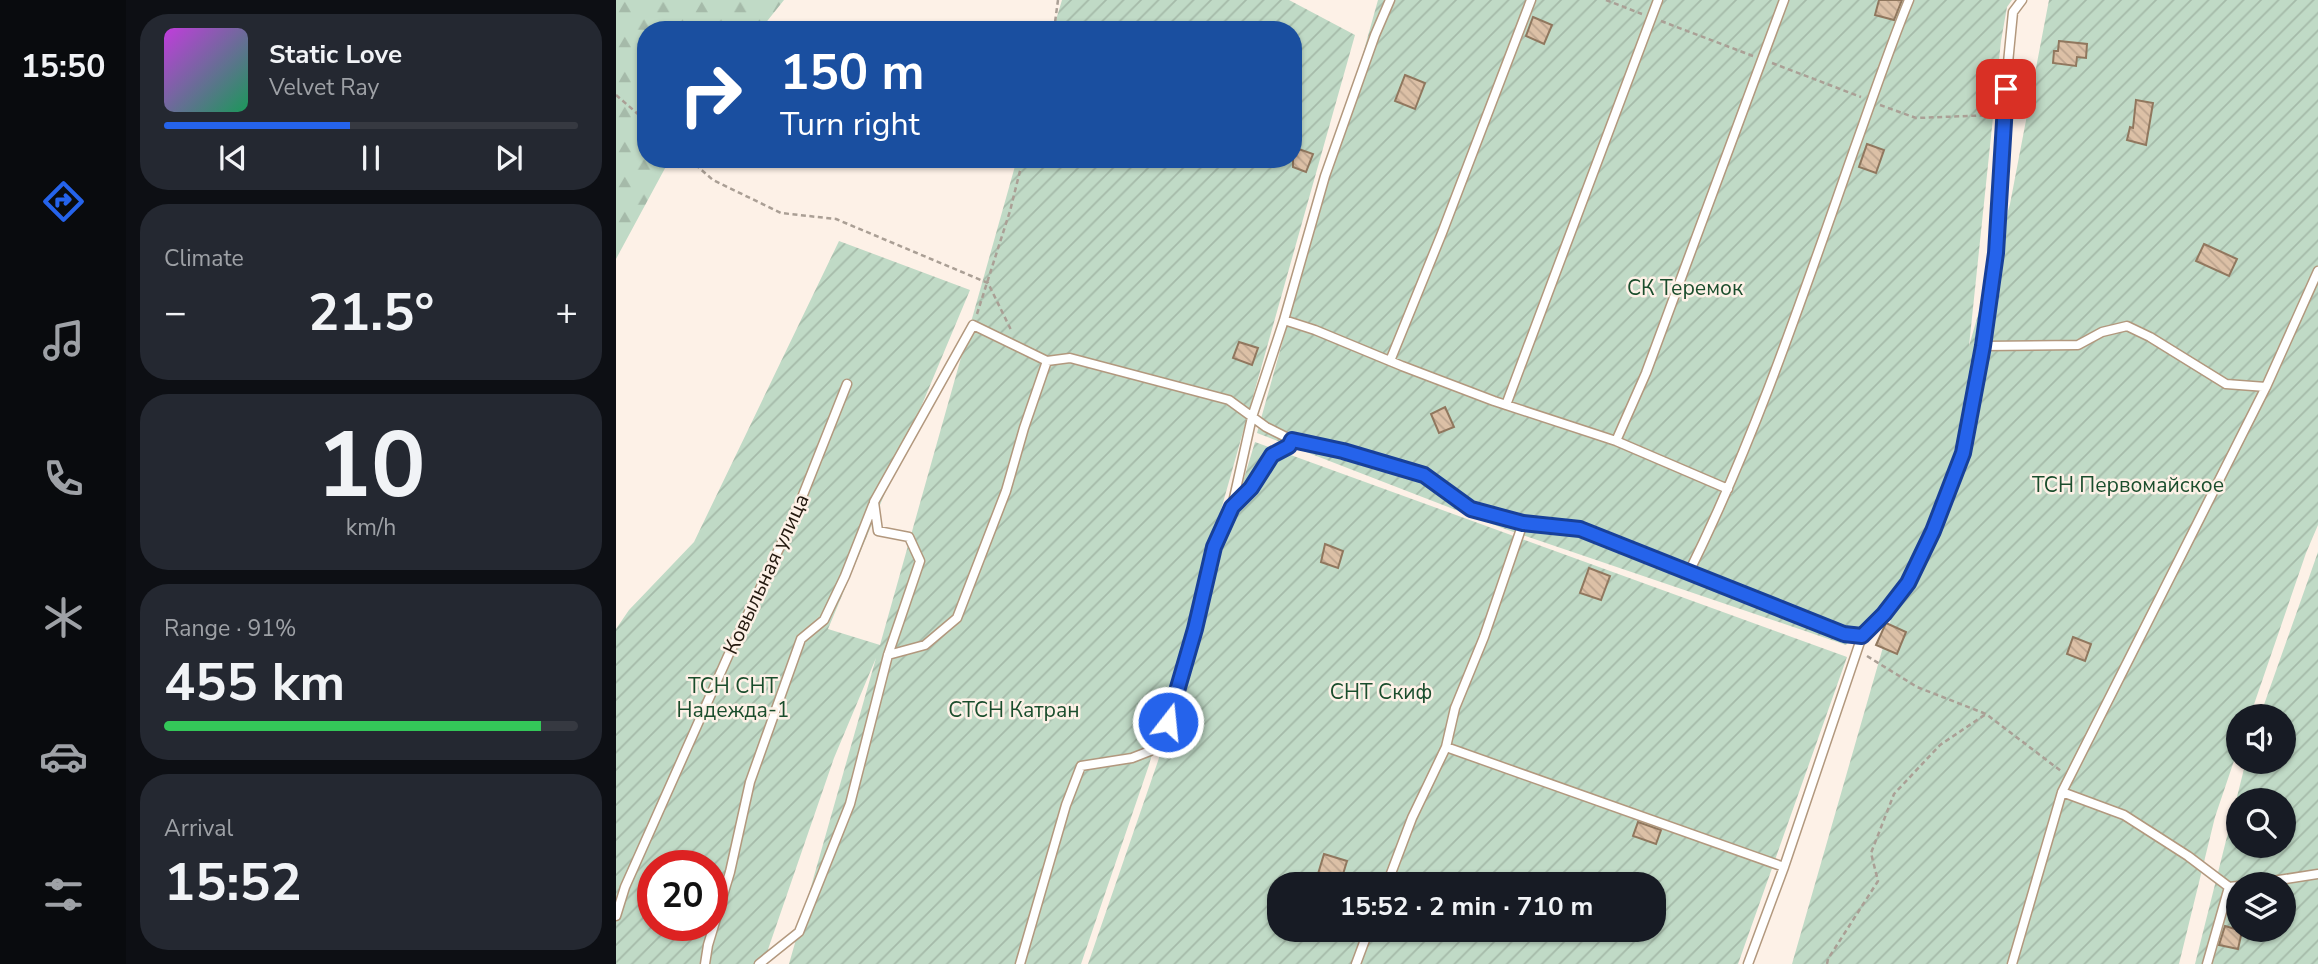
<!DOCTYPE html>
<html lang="en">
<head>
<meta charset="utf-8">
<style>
  body { margin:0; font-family:"Nunito Sans",sans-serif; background:#242831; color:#f1f3f6; height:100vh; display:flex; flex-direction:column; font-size:26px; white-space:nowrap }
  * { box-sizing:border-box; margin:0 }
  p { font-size:23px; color:#9ea1a6 }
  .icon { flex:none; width:38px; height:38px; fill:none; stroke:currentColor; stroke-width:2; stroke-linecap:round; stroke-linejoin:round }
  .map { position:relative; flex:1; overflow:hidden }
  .side { display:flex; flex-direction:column; gap:14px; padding:14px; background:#0d0f14; width:490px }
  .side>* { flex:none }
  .hud { position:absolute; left:21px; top:21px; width:665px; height:147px; border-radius:28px; box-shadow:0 2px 5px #0004; background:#1a4fa0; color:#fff; overflow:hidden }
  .fabs { position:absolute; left:1610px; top:704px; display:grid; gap:14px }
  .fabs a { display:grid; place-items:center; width:70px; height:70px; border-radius:50%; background:#171b24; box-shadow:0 2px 5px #0004; font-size:35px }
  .speed { position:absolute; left:21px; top:850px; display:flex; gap:14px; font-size:35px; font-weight:700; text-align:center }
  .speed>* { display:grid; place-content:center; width:91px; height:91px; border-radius:50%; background:#171b24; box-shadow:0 2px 5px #0004; line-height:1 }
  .speed .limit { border:10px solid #d22; background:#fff; color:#111 }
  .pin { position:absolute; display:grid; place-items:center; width:60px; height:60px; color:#fff; margin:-30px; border-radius:14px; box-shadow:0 4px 10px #0006 }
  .me { position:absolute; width:77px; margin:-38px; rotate:16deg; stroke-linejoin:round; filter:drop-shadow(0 0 5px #0008) }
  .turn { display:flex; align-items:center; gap:24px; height:147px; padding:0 28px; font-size:32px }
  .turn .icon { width:91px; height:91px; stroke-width:2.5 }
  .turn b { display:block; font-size:49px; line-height:60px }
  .big { font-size:52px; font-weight:700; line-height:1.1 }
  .side .tile { flex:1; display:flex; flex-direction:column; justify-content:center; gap:10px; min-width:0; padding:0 24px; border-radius:28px; background:#242831 }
  .side .dial { align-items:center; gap:0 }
  .dial b { font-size:91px; line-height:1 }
  .song { display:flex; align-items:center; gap:21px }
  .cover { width:84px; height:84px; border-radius:10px; background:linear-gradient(135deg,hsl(290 70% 55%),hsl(150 70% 35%)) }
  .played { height:7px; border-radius:4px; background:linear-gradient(90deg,#2563eb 45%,#363941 45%) }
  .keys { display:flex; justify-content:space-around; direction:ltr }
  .heat { display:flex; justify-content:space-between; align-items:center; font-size:38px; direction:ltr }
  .charge { height:10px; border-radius:5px; background:linear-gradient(90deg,#34c759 91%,#363941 0) }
  .trip { position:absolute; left:651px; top:872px; width:399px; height:70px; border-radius:28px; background:#171b24; box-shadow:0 2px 5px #0004; font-weight:700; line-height:70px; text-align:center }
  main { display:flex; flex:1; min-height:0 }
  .tab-bar { display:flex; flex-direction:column; width:126px; justify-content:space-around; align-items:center; background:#090b0e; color:#9ea1a6 }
  .tab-bar .icon { width:49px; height:49px }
  .tab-bar .on { color:#2563eb }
  .tab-bar b { font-size:32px; color:#f1f3f6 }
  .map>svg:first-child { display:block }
  .forest { fill:url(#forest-firs) }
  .garden { fill:url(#garden-furrows); fill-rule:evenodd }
  .building { fill:url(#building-back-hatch); stroke:#90775e; stroke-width:2 }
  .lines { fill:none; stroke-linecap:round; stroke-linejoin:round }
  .service-casing { stroke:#b2987e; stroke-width:11 }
  .path { stroke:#aa9f95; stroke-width:2.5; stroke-dasharray:5 3.5; stroke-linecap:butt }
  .service { stroke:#fff; stroke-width:8 }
  .route-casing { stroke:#184099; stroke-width:18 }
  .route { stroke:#2563eb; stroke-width:12 }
  .labels { text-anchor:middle; stroke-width:5; stroke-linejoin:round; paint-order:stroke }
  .park-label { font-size:21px; fill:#1a4d2c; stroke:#fdf1e7 }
  .street-label { font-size:21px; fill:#23190f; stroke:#fdf1e7 }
</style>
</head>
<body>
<main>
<nav class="tab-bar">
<b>15:50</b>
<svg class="icon on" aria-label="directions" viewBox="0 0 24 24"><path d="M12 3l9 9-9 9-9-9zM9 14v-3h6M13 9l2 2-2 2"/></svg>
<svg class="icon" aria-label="music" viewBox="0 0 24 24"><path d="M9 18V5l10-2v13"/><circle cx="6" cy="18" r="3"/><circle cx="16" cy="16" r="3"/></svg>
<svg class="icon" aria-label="phone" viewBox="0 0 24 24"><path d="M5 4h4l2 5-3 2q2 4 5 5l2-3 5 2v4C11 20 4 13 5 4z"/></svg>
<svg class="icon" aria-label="climate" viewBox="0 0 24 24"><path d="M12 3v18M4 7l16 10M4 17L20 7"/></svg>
<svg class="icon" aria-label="car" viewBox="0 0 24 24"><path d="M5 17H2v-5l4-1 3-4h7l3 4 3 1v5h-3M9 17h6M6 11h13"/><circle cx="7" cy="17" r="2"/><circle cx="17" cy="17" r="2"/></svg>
<svg class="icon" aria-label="filters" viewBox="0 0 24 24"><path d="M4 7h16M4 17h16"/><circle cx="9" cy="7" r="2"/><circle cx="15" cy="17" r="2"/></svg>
</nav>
<section class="side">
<div class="tile">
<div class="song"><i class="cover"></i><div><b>Static Love</b><p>Velvet Ray</p></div></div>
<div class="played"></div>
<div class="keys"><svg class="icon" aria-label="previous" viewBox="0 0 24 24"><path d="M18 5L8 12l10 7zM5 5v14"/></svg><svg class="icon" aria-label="pause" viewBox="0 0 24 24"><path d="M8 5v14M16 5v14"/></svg><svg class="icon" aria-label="next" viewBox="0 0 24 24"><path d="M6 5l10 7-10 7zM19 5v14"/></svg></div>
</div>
<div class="tile"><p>Climate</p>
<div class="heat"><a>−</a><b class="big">21.5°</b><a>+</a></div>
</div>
<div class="tile dial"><b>10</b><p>km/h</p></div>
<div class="tile"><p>Range · 91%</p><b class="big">455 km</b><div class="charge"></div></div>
<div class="tile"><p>Arrival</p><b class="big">15:52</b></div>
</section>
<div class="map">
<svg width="1702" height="964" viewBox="0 0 1702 964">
  <defs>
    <pattern id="forest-firs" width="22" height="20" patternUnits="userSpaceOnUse" patternTransform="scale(1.75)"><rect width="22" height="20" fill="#c0dac6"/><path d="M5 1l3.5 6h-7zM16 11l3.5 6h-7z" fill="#a5baa9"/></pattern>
    <pattern id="garden-furrows" width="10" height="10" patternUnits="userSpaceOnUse" patternTransform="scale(1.75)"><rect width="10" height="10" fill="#c0dac6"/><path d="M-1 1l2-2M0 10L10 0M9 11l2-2" fill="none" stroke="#a5baa9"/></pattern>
    <pattern id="building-back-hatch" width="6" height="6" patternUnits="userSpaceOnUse" patternTransform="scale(1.75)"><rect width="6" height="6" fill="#dcc0a6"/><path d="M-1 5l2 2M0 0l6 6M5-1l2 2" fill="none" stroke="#bca48e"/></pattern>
  </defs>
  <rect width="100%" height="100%" fill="#fdf1e7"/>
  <path class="forest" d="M0 0H168L144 30H30V159H54L0 259Z"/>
  <path class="garden" d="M446 0H673L739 35 533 765 465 964H173L260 658 218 758 147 964H0V629L13 610 78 542 223 241 354 290 212 629 264 645 401 159H677V30H437ZM37 866H96V926H37Z
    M762 0H1396L1391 7 1385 41 1353 346 1394 204 1433 0H1702V525L1690 553 1634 716H1622V749L1599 817 1563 964H1176L1286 581 1230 645 889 529 641 433Z
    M639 442 1231 657 1122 964H472L542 761ZM663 884H1038V929H663Z
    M1702 552V964H1579L1630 761H1668V716H1644ZM1622 800H1668V845H1622ZM1622 884H1668V929H1622Z"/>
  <path class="building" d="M1263 0H1286L1278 20 1259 15Z
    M917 17 936 25 928 44 910 36Z
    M1443 41 1471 44 1470 58 1461 57 1460 66 1437 63 1438 51H1442Z
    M789 75 809 83 799 109 779 101Z
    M1520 100 1537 103 1530 145 1511 140 1514 127 1517 128Z
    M1251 144 1268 150 1260 173 1243 167Z
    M677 147 697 154 690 172 677 167Z
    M1588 244 1621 259 1613 276 1580 261Z
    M623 342 642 348 636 365 617 358Z
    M829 407 838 427 823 433 815 414Z
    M709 544 727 551 722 568 705 562Z
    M973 568 994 576 985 600 964 593Z
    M1270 623 1290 632 1281 654 1260 645Z
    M1457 637 1475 644 1469 661 1451 654Z
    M1022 822 1045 830 1040 844 1017 836Z
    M708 854 731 861 724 884H699Z
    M1609 926 1626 931 1622 949 1603 945Z"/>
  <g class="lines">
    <g class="service-casing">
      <path id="service" d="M668 320 699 330 786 366 878 401 1000 441 1112 489
        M1367 346 1380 252 1387 114 1397 12 1406 0
        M774 361 826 233 915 0
        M890 405 1042 0
        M1000 441 1030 373 1168 0
        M616 507 636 417 668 320 709 176 759 35 774 0
        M1073 572C1140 437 1188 292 1238 150 1256 100 1273 49 1293 0
        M272 655 309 645 341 618 390 491 408 428 431 361 454 358 613 400 650 427 676 440 728 451 808 475 855 509 907 523 964 529 1228 634 1246 636
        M830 747 1168 867
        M1446 792 1508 815 1572 856 1613 887 1622 886
        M771 884 796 818 830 747 839 708 868 637 907 523
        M1637 884 1702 874
        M0 916 9 887 112 656 179 515 231 384
        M89 964 92 945 114 872 134 782 185 639 208 620 229 576 257 505
        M143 964 183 932 234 804 272 655 304 561 293 537 262 531 258 502 357 325 431 361
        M404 964 450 805 465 766 516 758 534 751 552 722 579 629 599 547 616 507 635 488 656 455 673 446 676 440
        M740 964 753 929
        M1132 964 1168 867 1246 636 1268 614 1292 583 1317 531 1347 453 1367 346 1462 345 1486 332 1511 326 1534 337 1610 384 1650 387
        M1396 964 1446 792 1650 387 1702 271
        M1591 964 1613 887"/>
    </g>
    <path class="path" d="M990 0 1026 14
      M1045 21 1137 56
      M438 30 442 0
      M1156 63 1245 97
      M0 95 30 121
      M1264 105 1300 118 1377 115
      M73 159 97 180 165 213 220 219 372 283 396 332
      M361 314 394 211 407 159
      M1251 656 1301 687 1370 714 1445 771
      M1211 964 1212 959 1262 881 1255 853 1278 794 1324 745 1370 714"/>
    <use href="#service" class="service"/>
  </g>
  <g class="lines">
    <g class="route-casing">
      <path id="route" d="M552 722 579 629 598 547 616 507 635 488 656 455 673 446 676 440 727 451 808 475 855 509 907 523 964 529 1228 634 1246 636 1268 614 1292 583 1317 531 1347 453 1367 346 1380 253 1390 89"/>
    </g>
    <use href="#route" class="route"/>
  </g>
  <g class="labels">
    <g class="park-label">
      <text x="1069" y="295">СК Теремок</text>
      <text x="1512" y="492">ТСН Первомайское</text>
      <text x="117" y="693">ТСН СНТ<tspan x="117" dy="24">Надежда-1</tspan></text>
      <text x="765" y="699">СНТ Скиф</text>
      <text x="398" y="717">СТСН Катран</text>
    </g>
    <g class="street-label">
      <text transform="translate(150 574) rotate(-65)" y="7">Ковыльная улица</text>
    </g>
  </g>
</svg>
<div class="fabs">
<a><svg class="icon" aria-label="sound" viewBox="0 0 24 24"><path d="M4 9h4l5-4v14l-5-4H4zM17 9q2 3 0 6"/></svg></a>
<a><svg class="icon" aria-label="search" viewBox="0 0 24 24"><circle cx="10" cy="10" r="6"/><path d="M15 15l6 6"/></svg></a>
<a><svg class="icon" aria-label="layers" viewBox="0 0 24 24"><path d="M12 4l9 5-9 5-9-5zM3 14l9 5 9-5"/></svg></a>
</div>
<div class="speed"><div class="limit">20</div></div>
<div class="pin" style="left:1390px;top:89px;background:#d93025"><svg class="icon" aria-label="arrive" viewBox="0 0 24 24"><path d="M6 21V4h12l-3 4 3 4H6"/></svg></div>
<svg class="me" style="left:552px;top:722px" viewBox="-20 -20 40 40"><circle r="17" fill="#2563eb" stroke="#fff" stroke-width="3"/><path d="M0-11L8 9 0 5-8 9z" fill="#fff"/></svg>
<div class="trip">15:52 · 2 min · 710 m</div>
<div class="hud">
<div class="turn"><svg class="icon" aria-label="right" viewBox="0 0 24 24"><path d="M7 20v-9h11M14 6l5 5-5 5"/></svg><div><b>150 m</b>Turn right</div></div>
</div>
</div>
</main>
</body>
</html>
